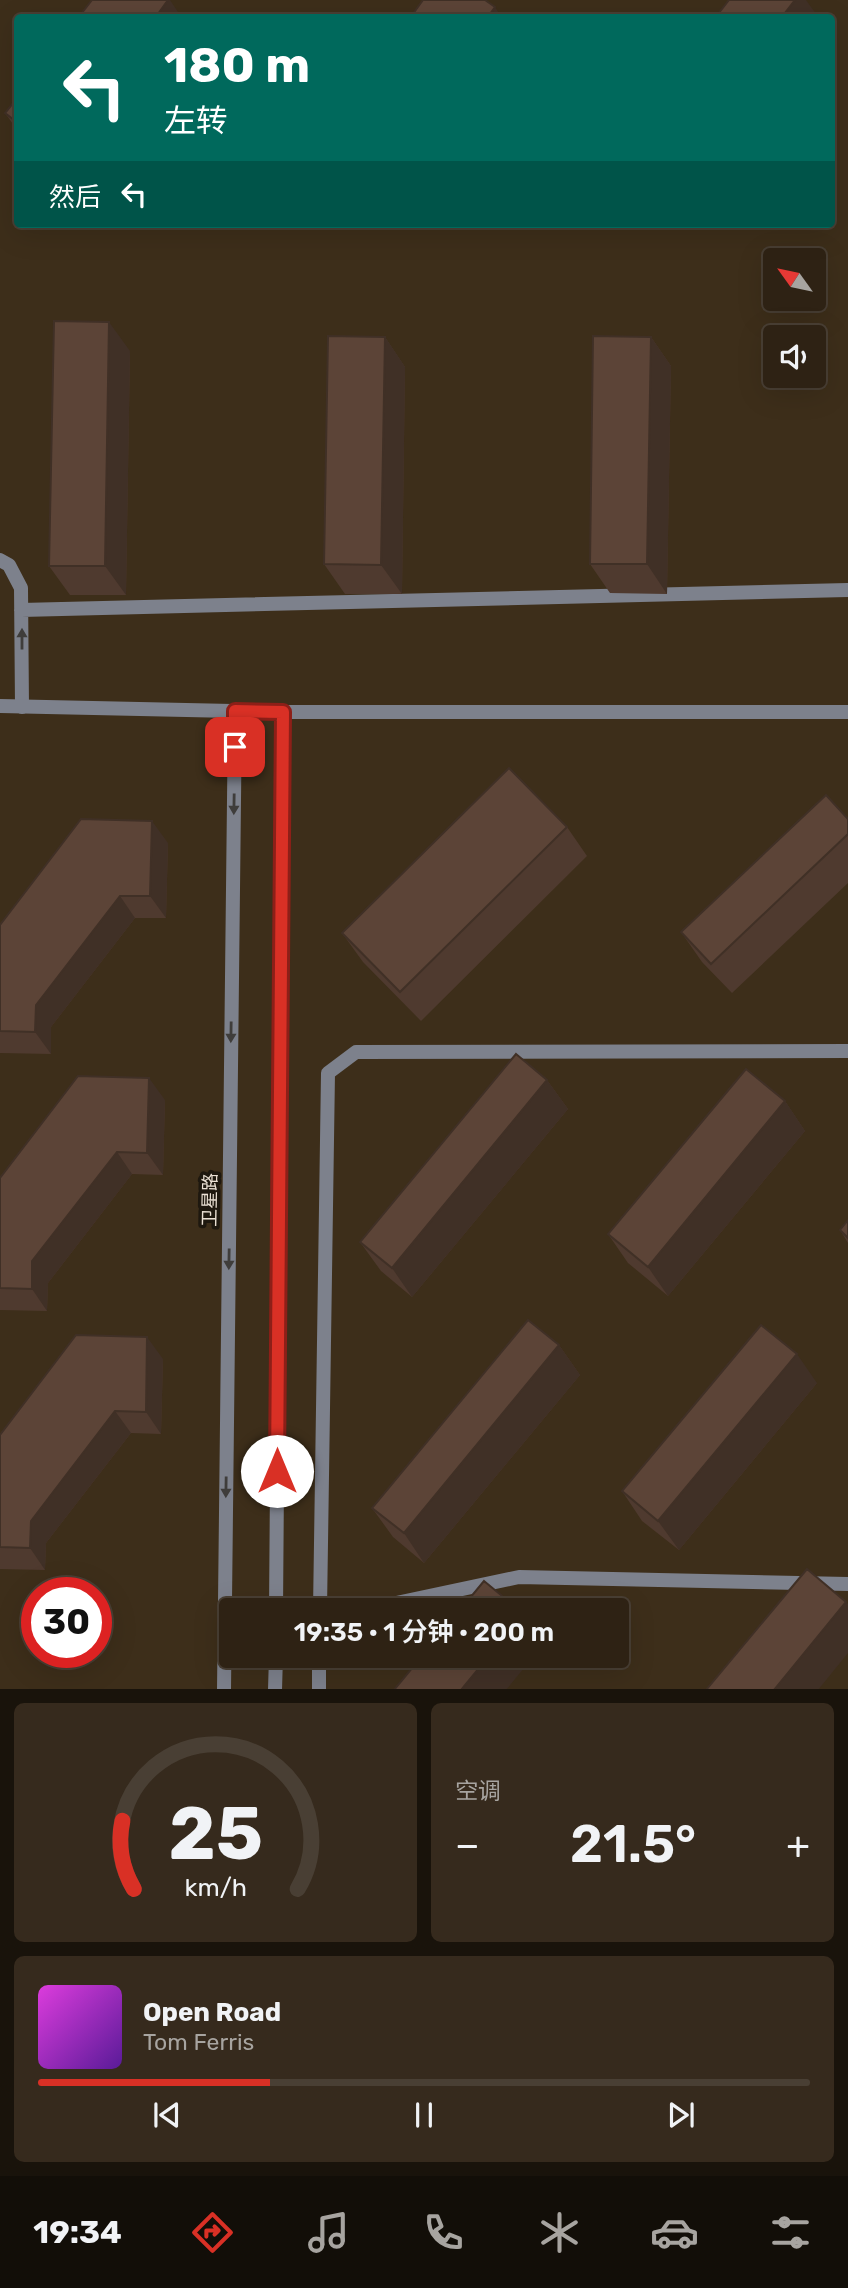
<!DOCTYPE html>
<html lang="zh">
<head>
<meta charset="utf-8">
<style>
  body { margin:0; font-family:Rubik,"Noto Sans SC",sans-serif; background:#362a1d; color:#f1f3f6; height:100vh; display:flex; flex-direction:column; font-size:26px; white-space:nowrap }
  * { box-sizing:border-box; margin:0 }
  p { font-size:23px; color:#a7a4a0 }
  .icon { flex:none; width:38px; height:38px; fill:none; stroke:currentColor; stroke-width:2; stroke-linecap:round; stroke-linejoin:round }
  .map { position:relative; height:1689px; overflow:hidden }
  .panel { display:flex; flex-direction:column; gap:14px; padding:14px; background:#19130b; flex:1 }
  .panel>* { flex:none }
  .top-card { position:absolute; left:14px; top:14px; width:821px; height:214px; border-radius:7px; box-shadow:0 7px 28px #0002,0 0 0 2px #493f34; background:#00695c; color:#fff; overflow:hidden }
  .needle { width:46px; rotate:303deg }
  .controls { position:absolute; left:763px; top:248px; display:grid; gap:14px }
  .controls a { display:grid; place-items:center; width:63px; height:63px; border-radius:7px; background:#2e2214; box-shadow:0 7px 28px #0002,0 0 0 2px #493f34; font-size:35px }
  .speed { position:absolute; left:21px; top:1577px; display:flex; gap:14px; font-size:35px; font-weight:700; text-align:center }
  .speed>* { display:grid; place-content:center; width:91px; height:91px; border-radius:50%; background:#2e2214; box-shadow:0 7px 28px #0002,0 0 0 2px #493f34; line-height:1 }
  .speed .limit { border:10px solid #d22; background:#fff; color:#111 }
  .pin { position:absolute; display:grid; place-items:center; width:60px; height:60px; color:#fff; margin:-30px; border-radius:14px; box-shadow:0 4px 10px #0006 }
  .me { position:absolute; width:77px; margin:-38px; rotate:0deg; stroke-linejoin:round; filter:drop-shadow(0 0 5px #0008) }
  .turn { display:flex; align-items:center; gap:24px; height:147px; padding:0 35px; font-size:32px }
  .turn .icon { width:91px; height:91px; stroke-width:2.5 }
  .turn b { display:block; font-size:49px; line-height:60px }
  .then { display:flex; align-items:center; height:66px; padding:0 35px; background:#0003; gap:14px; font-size:26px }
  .big { font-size:52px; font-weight:600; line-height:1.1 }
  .panel .card { flex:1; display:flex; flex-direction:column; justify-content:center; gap:10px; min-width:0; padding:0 24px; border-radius:10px; background:#362a1d }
  .panel .dial { align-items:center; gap:0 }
  .dial svg { height:182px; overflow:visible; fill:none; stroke:#493f34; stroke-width:7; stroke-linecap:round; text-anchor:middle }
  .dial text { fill:#f1f3f6; stroke:none }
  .song { display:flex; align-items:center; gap:21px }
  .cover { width:84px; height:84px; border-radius:10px; background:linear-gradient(135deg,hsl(300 70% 55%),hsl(270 70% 35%)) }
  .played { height:7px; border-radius:4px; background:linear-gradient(90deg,#d93025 30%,#493f34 30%) }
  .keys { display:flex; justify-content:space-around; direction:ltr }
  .heat { display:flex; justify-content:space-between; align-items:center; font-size:38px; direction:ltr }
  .panel .tiles { flex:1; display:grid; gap:14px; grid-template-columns:1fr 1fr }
  .card:last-child { grid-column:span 2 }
  .trip { position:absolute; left:219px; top:1598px; width:410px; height:70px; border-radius:7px; background:#2e2214; box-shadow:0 7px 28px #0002,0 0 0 2px #493f34; font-weight:600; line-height:70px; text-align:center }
  .menu { display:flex; height:112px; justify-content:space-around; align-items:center; background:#120e08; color:#a7a4a0 }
  .menu .icon { width:49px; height:49px }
  .menu .selected { color:#d93025 }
  .menu b { font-size:32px; color:#f1f3f6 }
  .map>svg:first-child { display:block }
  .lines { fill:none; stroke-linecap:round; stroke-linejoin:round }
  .service { stroke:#7d818c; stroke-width:14 }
  .minor { stroke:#7d818c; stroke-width:14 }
  .tertiary { stroke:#7d818c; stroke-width:14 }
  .wall { fill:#4f3a2f }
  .shaded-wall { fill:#403026 }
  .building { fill:#5c4437; stroke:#403026; stroke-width:2 }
  .oneway { fill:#3f3d3b }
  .route-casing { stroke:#8d1f18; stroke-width:18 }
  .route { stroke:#d93025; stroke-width:12 }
  .labels { text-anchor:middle; stroke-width:7; stroke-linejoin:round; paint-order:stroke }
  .street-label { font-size:18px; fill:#eae0d4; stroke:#1e180f }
</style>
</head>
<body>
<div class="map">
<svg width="848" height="1690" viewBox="0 0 848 1690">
  <rect width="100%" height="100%" fill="#3d2e1a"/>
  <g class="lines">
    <path class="service" d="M0 560 9 565 21 588 22 707
      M21 610 848 590
      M273 1610 368 1609 519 1577 848 1584
      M320 1610 328 1073 356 1052 848 1051
      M319 1690V1656"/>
    <path class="minor" d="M276 1610 283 712
      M224 1690 235 711
      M275 1690 276 1656"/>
    <path class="tertiary" d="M0 706 283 712H848"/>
  </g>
  <path class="wall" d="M18 97V131L5 113Z
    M385 337 405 367 402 594H345L324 564Z
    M651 337 671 366 667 594 610 593 590 564Z
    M130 351 126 595H70L49 566Z
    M848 819V883L732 993 702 962 681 932Z
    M567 827 587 856 421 1021 363 962 342 933Z
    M168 843 166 918H135L51 1027V1054L0 1053V925Z
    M547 1080 568 1109 412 1297 381 1271 360 1242Z
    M165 1100 163 1175 132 1174 48 1283 47 1311 0 1310V1178Z
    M785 1101 805 1131 668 1296 628 1263 608 1234Z
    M848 1220V1243L840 1230Z
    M559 1345 580 1375 424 1563 393 1537 372 1508Z
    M163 1359 161 1434 131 1433 46 1543 45 1570 0 1569V1435Z
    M817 1383 679 1550 642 1521 622 1491Z"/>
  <path class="shaded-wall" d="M168 0H170L182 18H155Z
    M795 0H806L819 18H781Z
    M495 7 502 18H487Z
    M109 322 130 351 126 595 105 566Z
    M385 337 405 367 402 594 381 565Z
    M651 337 671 366 667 594 647 564Z
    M152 821 168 843 166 918 150 896Z
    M120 896 135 918 51 1027V1054L35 1032 36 1005Z
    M149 1078 165 1100 163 1175 147 1153Z
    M547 1080 568 1109 412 1297 392 1268Z
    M785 1101 805 1131 668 1296 648 1267Z
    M117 1152 132 1174 48 1283 47 1311 32 1289V1261Z
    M147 1337 163 1359 161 1434 146 1412Z
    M559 1345 580 1375 424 1563 404 1533Z
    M797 1354 817 1383 679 1550 658 1521Z
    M115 1411 131 1433 46 1543 45 1570 30 1548 31 1521Z
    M846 1602 848 1604V1653L818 1690H774Z
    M489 1656H534L506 1690H461Z"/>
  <path class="building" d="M92 0H168L155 18H78Z
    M423 0H485L495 7 487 18H410Z
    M729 0H795L781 18H715Z
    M18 97V123L5 113Z
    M54 321 109 322 105 566H49Z
    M328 336 385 337 381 565 324 564Z
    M593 336 651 337 647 564H590Z
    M509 768 567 827 400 992 342 933Z
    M826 795 848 819V834L711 964 681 932Z
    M81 819 152 821 150 896H120L36 1005 35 1032 0 1031V925Z
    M516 1054 547 1080 392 1268 360 1242Z
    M746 1069 785 1101 648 1267 608 1234Z
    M78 1076 149 1078 147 1153 117 1152 32 1261V1289L0 1288V1178Z
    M848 1220V1238L840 1230Z
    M528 1320 559 1345 404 1533 372 1508Z
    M761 1325 797 1354 658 1521 622 1491Z
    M76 1335 147 1337 146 1412 115 1411 31 1521 30 1548 0 1547V1435Z
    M807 1569 846 1602 774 1690H706Z
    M484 1581 519 1610H460Z
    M422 1656H489L461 1690H394Z"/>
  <defs><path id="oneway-solid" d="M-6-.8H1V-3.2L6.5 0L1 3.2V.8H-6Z" transform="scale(1.75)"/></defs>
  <g class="oneway">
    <use href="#oneway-solid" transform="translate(22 639) rotate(-90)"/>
    <use href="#oneway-solid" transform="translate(234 804) rotate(91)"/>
    <use href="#oneway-solid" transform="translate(231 1032) rotate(91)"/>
    <use href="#oneway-solid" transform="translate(229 1259) rotate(91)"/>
    <use href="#oneway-solid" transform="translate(226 1487) rotate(91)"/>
  </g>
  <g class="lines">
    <g class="route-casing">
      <path id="route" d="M235 747V711L283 712 277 1471"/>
    </g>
    <use href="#route" class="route"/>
  </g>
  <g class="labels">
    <g class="street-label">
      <text transform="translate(210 1200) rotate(-89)" y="6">卫星路</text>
    </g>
  </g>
</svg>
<div class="controls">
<a><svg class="needle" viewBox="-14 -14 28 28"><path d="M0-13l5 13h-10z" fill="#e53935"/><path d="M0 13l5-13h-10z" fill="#a7a4a0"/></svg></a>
<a><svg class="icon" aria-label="sound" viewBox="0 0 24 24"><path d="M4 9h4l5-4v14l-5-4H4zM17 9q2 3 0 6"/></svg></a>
</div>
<div class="speed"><div class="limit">30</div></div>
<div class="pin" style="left:235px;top:747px;background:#d93025"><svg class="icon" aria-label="arrive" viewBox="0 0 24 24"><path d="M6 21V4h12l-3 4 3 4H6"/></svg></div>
<svg class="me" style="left:277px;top:1471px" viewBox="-20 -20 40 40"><circle r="19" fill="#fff"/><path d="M0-13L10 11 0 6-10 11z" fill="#d93025"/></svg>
<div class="trip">19:35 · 1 分钟 · 200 m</div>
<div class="top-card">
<div class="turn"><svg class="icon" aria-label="left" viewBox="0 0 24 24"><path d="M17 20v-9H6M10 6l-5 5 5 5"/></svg><div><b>180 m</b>左转</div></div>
<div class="then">然后<svg class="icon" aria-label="left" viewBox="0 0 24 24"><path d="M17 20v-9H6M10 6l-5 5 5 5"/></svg></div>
</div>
</div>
<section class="panel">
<div class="tiles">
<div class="card dial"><svg viewBox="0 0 100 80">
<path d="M14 69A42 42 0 1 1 86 69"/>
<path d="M14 69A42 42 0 0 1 9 39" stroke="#d93025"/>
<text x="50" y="56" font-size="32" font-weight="700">25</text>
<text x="50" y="72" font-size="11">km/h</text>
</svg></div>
<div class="card"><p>空调</p>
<div class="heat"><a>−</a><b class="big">21.5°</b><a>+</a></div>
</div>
<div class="card">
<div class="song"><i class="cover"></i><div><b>Open Road</b><p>Tom Ferris</p></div></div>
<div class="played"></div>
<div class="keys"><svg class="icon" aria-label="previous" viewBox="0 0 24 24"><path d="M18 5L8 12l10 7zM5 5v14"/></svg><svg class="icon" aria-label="pause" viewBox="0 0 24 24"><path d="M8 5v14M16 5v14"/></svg><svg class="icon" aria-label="next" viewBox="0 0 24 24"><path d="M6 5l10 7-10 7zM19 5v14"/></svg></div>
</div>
</div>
</section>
<nav class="menu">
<b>19:34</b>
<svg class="icon selected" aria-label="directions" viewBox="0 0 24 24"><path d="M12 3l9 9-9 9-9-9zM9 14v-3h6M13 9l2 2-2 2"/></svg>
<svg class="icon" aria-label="music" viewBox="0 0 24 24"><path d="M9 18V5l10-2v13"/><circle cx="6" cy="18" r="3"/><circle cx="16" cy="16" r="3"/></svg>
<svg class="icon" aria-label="phone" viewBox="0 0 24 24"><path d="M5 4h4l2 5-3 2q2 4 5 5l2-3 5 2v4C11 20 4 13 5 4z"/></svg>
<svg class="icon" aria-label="climate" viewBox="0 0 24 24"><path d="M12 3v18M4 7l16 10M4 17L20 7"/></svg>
<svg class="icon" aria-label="car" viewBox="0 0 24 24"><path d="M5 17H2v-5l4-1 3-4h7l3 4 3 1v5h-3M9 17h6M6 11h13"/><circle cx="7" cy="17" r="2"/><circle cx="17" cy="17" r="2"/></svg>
<svg class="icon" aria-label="filters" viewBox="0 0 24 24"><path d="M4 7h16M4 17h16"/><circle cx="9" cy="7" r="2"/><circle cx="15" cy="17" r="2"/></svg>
</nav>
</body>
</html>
